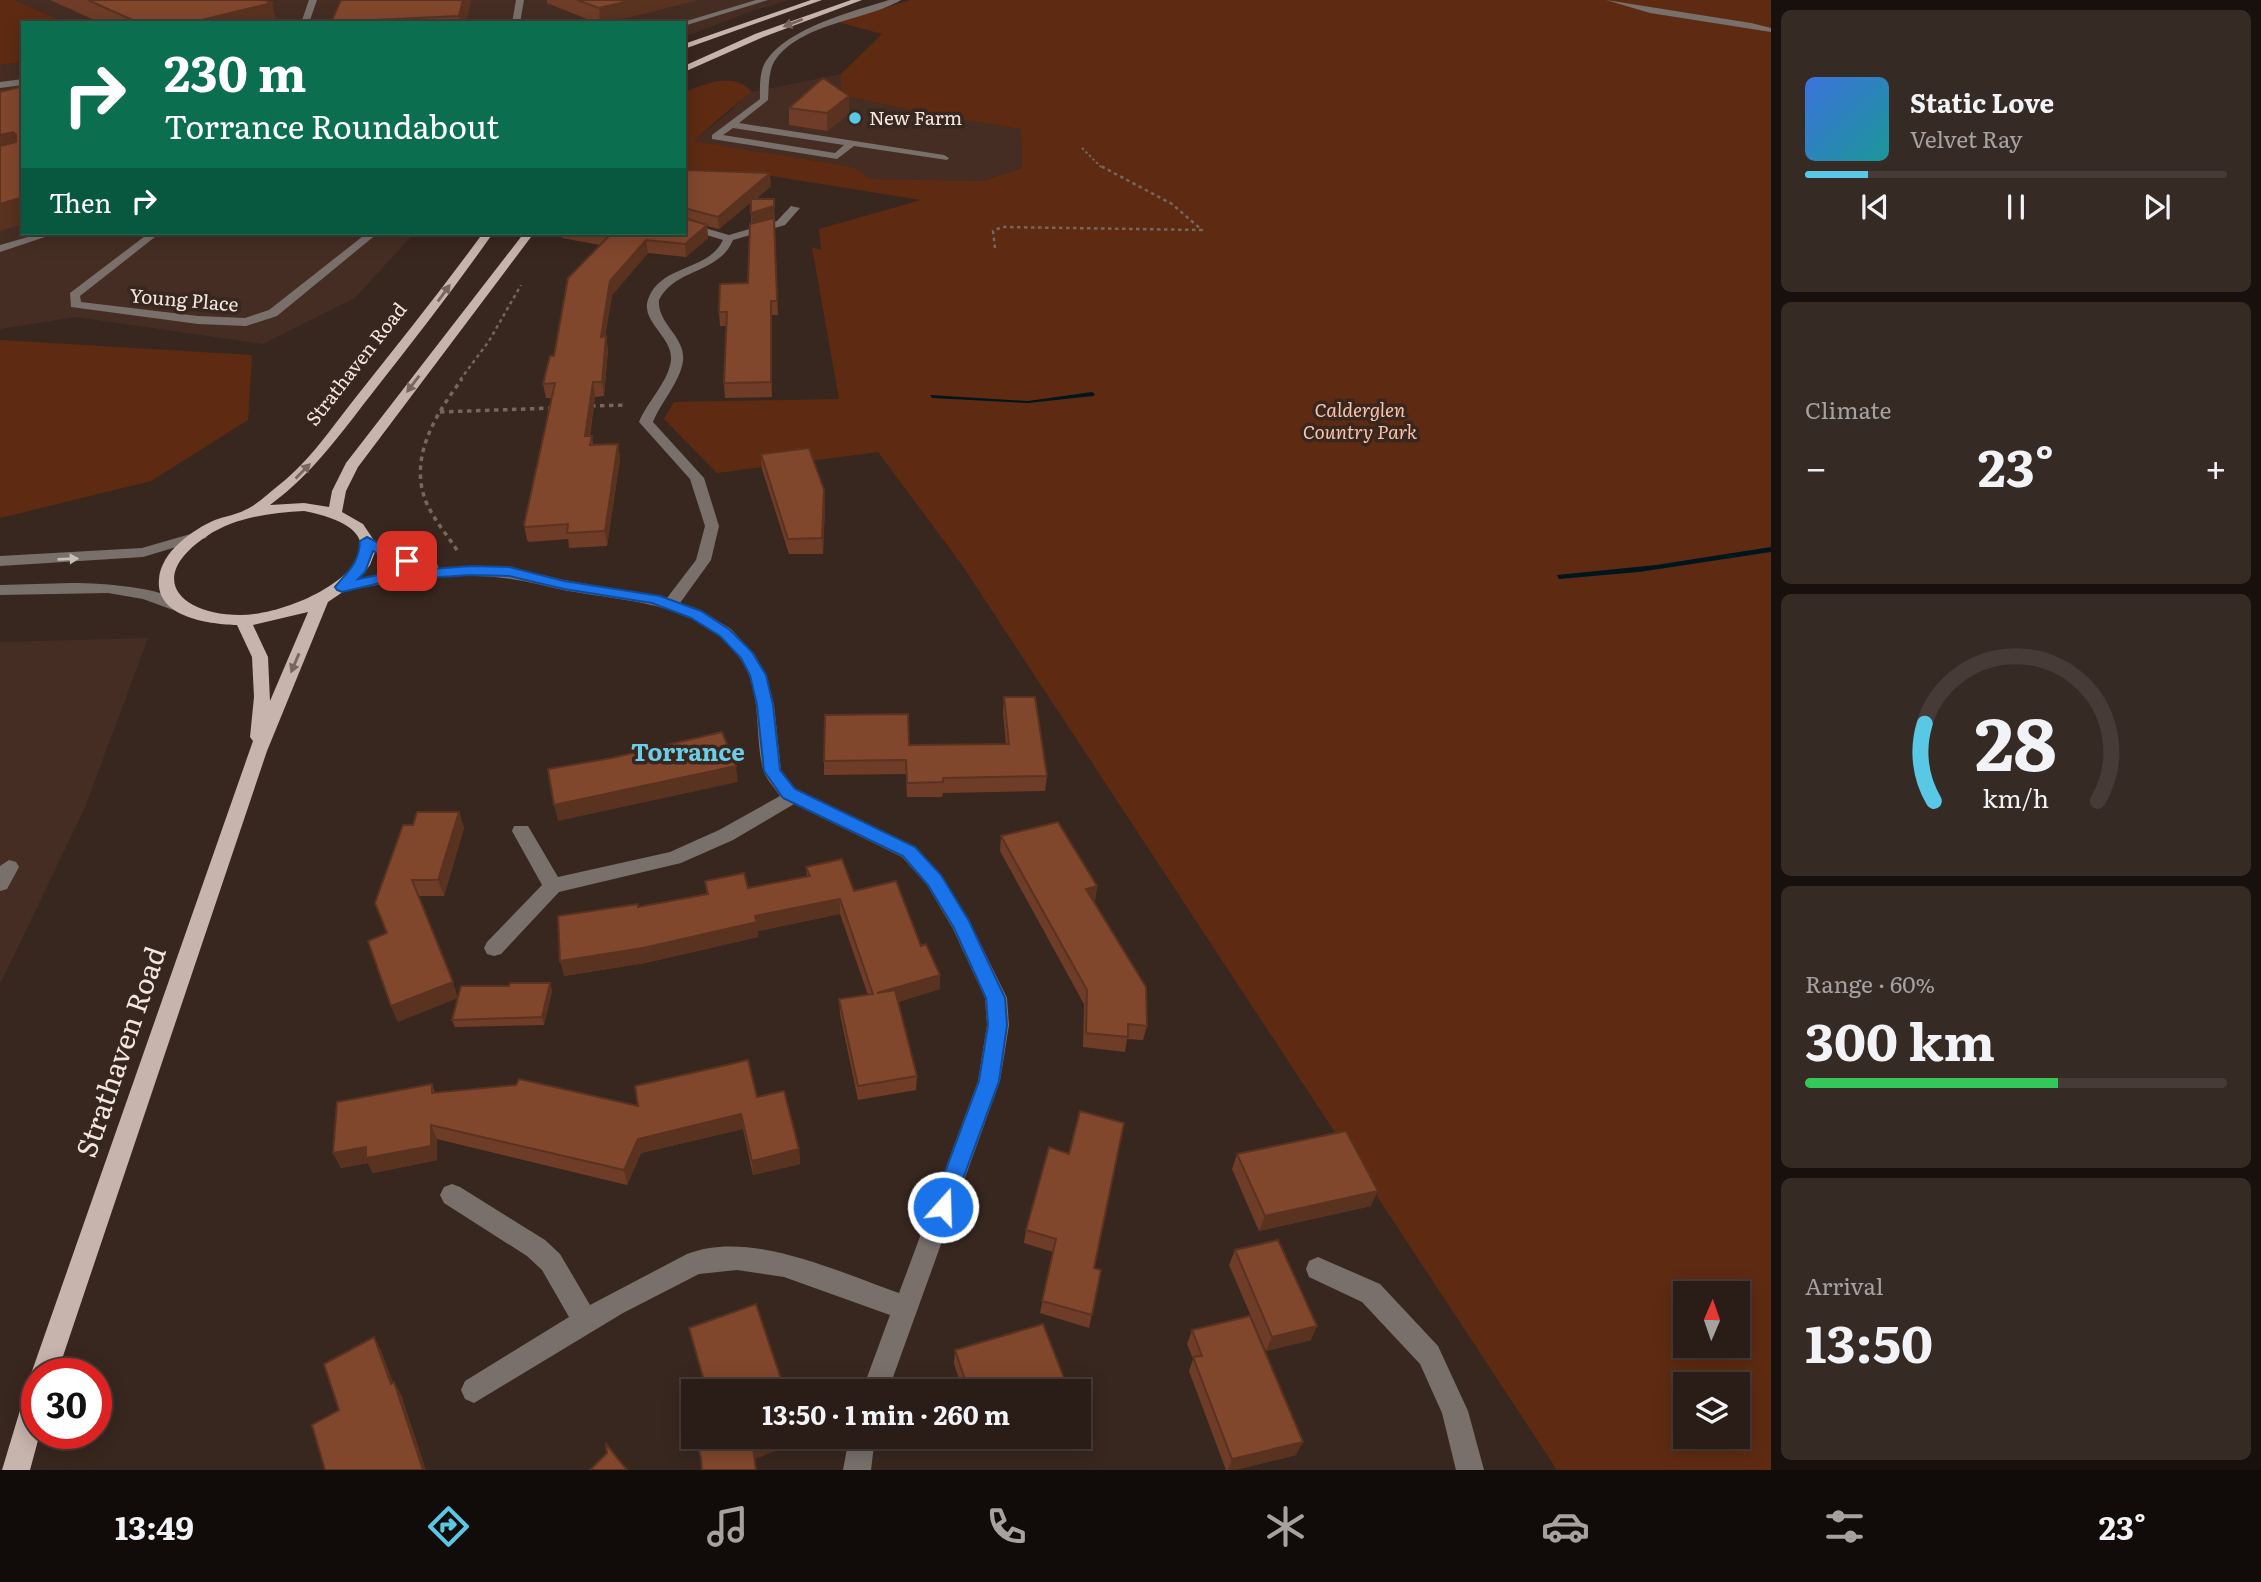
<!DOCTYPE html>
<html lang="en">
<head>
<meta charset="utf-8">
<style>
  body { margin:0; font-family:Literata,serif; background:#362a24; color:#f1f3f6; height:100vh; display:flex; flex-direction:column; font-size:26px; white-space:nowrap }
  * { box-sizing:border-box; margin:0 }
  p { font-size:23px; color:#a5a2a1 }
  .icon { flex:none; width:38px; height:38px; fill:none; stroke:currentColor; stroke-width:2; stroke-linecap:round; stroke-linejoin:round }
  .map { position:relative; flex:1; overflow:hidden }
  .drawer { display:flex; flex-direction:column; gap:10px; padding:10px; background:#17100d; width:490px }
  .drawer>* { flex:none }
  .banner { position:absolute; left:21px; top:21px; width:665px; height:214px; border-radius:0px; box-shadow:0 4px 18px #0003,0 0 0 2px #463b36; background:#0b6e4f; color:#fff; overflow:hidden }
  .needle { width:46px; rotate:2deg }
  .buttons { position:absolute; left:1673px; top:1281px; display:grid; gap:14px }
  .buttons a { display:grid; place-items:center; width:77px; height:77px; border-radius:0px; background:#2a1d17; box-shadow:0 4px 18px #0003,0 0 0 2px #463b36; font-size:35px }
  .speed { position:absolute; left:21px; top:1358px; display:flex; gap:14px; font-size:35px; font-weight:700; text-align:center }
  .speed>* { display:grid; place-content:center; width:91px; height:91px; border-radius:50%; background:#2a1d17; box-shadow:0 4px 18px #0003,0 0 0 2px #463b36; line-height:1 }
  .speed .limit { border:10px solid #d22; background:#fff; color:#111 }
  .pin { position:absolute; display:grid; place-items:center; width:60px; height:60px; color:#fff; margin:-30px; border-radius:14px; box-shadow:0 4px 10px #0006 }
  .me { position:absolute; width:77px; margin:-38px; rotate:20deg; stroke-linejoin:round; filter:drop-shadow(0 0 5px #0008) }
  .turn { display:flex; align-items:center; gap:24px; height:147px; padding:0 28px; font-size:32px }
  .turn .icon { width:91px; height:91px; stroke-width:2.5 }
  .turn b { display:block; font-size:49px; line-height:60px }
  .then { display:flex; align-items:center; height:66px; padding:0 28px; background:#0003; gap:14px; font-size:26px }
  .big { font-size:52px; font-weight:700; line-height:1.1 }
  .drawer .widget { flex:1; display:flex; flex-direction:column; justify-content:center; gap:10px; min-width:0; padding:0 24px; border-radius:10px; background:#362a24 }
  .drawer .dial { align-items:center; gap:0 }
  .dial svg { height:182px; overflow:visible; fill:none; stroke:#463b36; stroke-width:7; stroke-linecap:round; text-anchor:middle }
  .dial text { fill:#f1f3f6; stroke:none }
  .song { display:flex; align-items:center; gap:21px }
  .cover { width:84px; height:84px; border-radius:10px; background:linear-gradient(135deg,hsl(220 70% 55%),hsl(180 70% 35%)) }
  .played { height:7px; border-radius:4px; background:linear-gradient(90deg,#59c8e5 15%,#463b36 15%) }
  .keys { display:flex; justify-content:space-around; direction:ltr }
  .heat { display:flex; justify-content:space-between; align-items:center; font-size:38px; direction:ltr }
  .charge { height:10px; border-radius:5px; background:linear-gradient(90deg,#34c759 60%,#463b36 0) }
  .trip { position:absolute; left:681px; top:1379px; width:410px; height:70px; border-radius:0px; background:#2a1d17; box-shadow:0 4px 18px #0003,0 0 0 2px #463b36; font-weight:700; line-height:70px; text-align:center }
  .dock { display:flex; height:112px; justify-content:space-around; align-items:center; background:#110c09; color:#a5a2a1 }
  .dock .icon { width:49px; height:49px }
  .dock .active { color:#59c8e5 }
  .dock b { font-size:32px; color:#f1f3f6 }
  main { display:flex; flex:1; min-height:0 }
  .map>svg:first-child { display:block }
  .built { fill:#452d23 }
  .green { fill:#5e2b12; fill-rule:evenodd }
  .water { fill:#00161d }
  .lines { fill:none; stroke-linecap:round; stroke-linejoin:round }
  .path-far2 { stroke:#75665f; stroke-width:2; stroke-dasharray:2.5 2.5; stroke-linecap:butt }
  .path-far1 { stroke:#75665f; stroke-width:2.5; stroke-dasharray:3.5 3.5; stroke-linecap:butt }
  .path { stroke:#75665f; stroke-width:3.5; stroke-dasharray:4.5 4.5; stroke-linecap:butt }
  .minor { fill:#79706c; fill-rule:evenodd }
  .major { fill:#c7b4ac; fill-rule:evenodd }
  .wall { fill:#6f3d27 }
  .shaded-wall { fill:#5a3220 }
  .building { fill:#81472d; stroke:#5a3220; stroke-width:2 }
  .oneway { fill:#78665e }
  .oneway2 { fill:#c8bdb8 }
  .route { fill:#1a73e8; stroke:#114b97; stroke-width:2 }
  .poi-dot { fill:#59c8e5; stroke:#38271f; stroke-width:2.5 }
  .labels { text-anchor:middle; stroke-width:7; stroke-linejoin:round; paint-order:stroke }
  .far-poi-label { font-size:19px; fill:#f2e6e1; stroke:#38271f; text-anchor:start }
  .far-street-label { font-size:19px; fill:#f2e6e1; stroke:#38271f }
  .far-park-label { font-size:19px; font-style:italic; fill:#f9c2aa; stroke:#38271f }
  .neighbourhood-label { font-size:24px; font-weight:bold; fill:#6bcee9; stroke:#38271f }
  .near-street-label { font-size:28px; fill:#f2e6e1; stroke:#38271f }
</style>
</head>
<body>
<main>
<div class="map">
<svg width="1771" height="1470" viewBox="0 0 1771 1470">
  <rect width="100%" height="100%" fill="#38271f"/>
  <path class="built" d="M14 0H790L752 11 684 37V23H67Z
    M23 62V233H414L355 298 263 344 76 317 0 329V65Z
    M841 74 842 95 934 115 1021 129 1022 168 983 181 871 179 853 167 693 141 731 111 747 93Z
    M148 638 84 810 0 984V642Z"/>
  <path class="green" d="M0 0H14L67 23H23V62L0 65Z
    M911 0H1771V1470H1557L962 565 878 452 717 473 664 419 674 402 839 399 812 247 821 250 819 229 921 200 741 171 684 169V92C708 84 732 71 752 92 748 93 699 136 694 141L853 167 871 179 983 181 1022 168 1021 129 934 115 841 95V74L882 34 838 22ZM1685 1293H1738V1346H1685ZM1685 1384H1738V1437H1685Z
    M0 340 252 355 248 420 151 481 0 518Z"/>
  <path class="water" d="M1092 392 1095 394 1093 396 1028 403 932 398 930 395 1028 401Z
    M1771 547V552L1639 572 1559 579 1557 575 1656 565Z"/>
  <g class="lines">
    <path class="path-far2" d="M1082 148 1101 167"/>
    <path class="path-far1" d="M995 248 993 231 1002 227 1202 230 1172 204 1099 165
      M460 380 489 341 521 285"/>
    <path class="path" d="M591 406 627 405
      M440 412 554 408
      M457 550C447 535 435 521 427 504 407 459 436 414 462 379"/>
    <path class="minor" d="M309 0H317L309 23H301Z
      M516 0H524L520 23H512Z
      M756 0H768L687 25 680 23Z
      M889 0H901C865 21 799 23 774 62 768 73 769 88 768 100L739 123 944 155 949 158 947 160 854 146 837 159 712 139V135L760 99C760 87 759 72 766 61 788 28 853 11 889 0ZM733 128 844 145 835 153 723 135Z
      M1606 0 1751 23 1771 28V32L1650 13Z
      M23 79V85L0 88V82Z
      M791 206 800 208 785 225 733 240C719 274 675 268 659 300 657 324 686 337 683 361 680 382 661 402 653 422L704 478 719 526 711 560 680 603 702 611 731 629 755 655 766 675 774 705 781 770 795 789 916 847 941 875 969 920 1007 998 1009 1025 1000 1081 888 1391H862L890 1315 784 1277 737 1270 699 1274 623 1313 474 1403 465 1399 461 1390 465 1381 569 1317 542 1270 527 1256 444 1203 440 1195 444 1187 452 1184 460 1187 545 1240 560 1254 590 1305 687 1254C750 1229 838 1272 899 1293L978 1081 987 1025 985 998 953 929 927 885 902 857 794 804 733 840 681 863 559 892 501 954 494 956 487 954 484 948 487 942 542 885 512 831 514 826H528L558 877 670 852 719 830 780 796C775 788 765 778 763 769 754 733 763 693 741 660 703 601 625 602 563 590 533 583 506 576 474 576 429 575 386 582 342 592L334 587 337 584 392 571 423 569 388 560 362 544 360 541 367 537 398 554 437 564 439 568 509 567 564 580 667 598 696 560 705 526 690 479 639 422C647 402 669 381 671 360 673 336 638 321 649 297 663 264 709 271 723 240L684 228V222L729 235 777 221Z
      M42 233H57L0 252V245Z
      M149 233H160L80 296 81 302 198 316 245 318 269 310 367 233H378L277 316 246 326 198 324 71 307 70 293Z
      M201 531 208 535 206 538 143 557 0 566V556L142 548Z
      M72 583C102 583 171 587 192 609L184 614 143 599 108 593 0 595V585Z
      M9 860 16 862 19 867 7 889 0 891V866Z
      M1318 1257 1380 1284 1438 1346 1468 1411 1484 1470H1456L1442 1413 1420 1364 1362 1302 1309 1277 1306 1269 1309 1261Z
      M849 1437H875L871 1470H843Z"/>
    <path class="major" d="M811 0H822L684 49V44Z
      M851 0H862L761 38 684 72V66L755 34Z
      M483 233H493C456 286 417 336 377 387 344 429 314 473 270 505L304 503 329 507 332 491 346 463 524 233H534L358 467 346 491 342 512 363 524 373 539 375 552 370 565 356 583 328 602 267 751 57 1374H37V1433H40L30 1470H2L24 1397 28 1388 37 1384 31 1374 253 741 250 737 254 697 252 657 237 625C211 624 155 618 159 579 161 552 192 530 215 520 225 516 236 515 245 510 257 505 269 493 279 485 310 461 332 427 356 397 399 343 442 289 483 233ZM304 511C434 536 310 615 240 615 179 615 145 577 207 536 236 517 270 513 304 511ZM308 612 270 701 268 657 253 625Z"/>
  </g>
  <path class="wall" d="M50 0H264L277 23H101Z
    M471 0 466 23 331 22Z
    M547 0H697L606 23H597L547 3Z
    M849 96V114L827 131 789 125V108Z
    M684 170 771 186 756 199H774L778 315H772V397L725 398 724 383 727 326H720L719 312 748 283 751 224V202L719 229 707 226 708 238 686 257 648 253 612 295 605 336 608 350 604 396 595 397 590 436H592L593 445 618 444 620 459 607 546 569 548 568 539 529 542 527 540 524 525 552 398H546L543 384 600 245 562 238 561 233H684Z
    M761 454 825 505 823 554H789L762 469Z
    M1004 697 1047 776 1045 791 943 793 942 797H907L906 774 824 775V761L909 745 1006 744 1003 712Z
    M459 812 464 828 444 896H419L398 1022 391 1006 387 933 413 825Z
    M1001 836 1097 886 1095 900 1093 901 1147 1026 1143 1040 1127 1039 1125 1052 1083 1047 1084 1004 1000 851Z
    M806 867 854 891 921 946 940 975V989L898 1002 917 1076 916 1090 858 1100 840 1014 839 999 868 995 840 914 758 931V937L645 963 564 976 639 907 707 894 705 881 748 888 807 876Z
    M550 983 552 991 544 1025 455 1027 452 1020 509 986Z
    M432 1084 435 1093 638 1106 757 1097 799 1149 800 1164 753 1175 743 1129 641 1153 627 1185 437 1139V1160L373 1173 368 1163 341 1168 333 1153Z
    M1049 1147 1094 1268 1101 1270 1089 1328 1040 1313 1053 1252 1024 1243 1026 1230Z
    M1237 1154 1371 1206 1259 1231 1232 1169Z
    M1235 1250 1311 1340 1266 1351 1229 1265Z
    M689 1328 785 1391H706Z
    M1192 1330 1296 1455 1235 1470H1226L1189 1371 1193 1359 1187 1344Z
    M955 1350 1069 1391H963L954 1364Z"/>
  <path class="shaded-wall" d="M463 0H471L466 23H460L459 16Z
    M633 0H697L606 23H600L599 8Z
    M272 3 277 23H189Z
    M849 96V114L827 131V113Z
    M13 132 22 154 0 160V135Z
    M770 173 771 186 719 229 718 217Z
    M23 197V224L0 231V204Z
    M774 206 778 315 774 219 752 226 751 213Z
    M707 225 708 238 686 257 685 244Z
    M646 240 648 253 612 295 603 350 601 337 610 281Z
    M771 301 772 315V397L771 382Z
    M606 336 608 350 604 396 602 382Z
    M593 382 595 397 587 450 585 436Z
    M618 444 620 459 607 546 605 531Z
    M824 490 825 505 823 554 822 538Z
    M736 766 738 782 558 821 554 805Z
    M459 812 464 828 444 896 438 880Z
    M1097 886 1095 900 1083 903 1086 889Z
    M840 899V914L758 931V937L645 963 564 976 560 961 755 916Z
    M940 975V989L877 1008V993Z
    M453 982 458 998 398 1022 391 1006Z
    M550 983 552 991 544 1025 542 1017Z
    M741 1114 743 1129 641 1153 627 1185 624 1170 638 1139Z
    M431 1125 437 1139V1160L373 1173 368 1163 341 1168 333 1153Z
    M799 1149 800 1164 753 1175 752 1161Z
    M1378 1191 1371 1206 1259 1231 1265 1216Z
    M1317 1326 1311 1340 1266 1351 1272 1337Z
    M374 1337 381 1350 398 1396 391 1384Z
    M394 1382 401 1394 426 1470H423Z
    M778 1437H798L799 1442 755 1459 753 1447Z
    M1303 1442 1296 1455 1235 1470H1228L1232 1459Z"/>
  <path class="building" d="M88 0H264L272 3 189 23H139Z
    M341 0H463L459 16 331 22Z
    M577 0H633L599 8Z
    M823 78 849 96 827 113 789 108Z
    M23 86V197L0 204V146L16 142V135L13 132 0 135V92Z
    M684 170 770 173 718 217 684 208Z
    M751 199H774V206L751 213Z
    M684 218 707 225 685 244 646 240 610 281 601 337 606 336 602 382H593L585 436H592L590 445 618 444 605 531 567 533 568 524 526 527 524 525 555 383 543 384 550 356H554L568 278 611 234 604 233H684Z
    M774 218 777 301H771V382L724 383 727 312H719L720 284 748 283 750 224Z
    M809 448 824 490 822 538 788 539 761 454Z
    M1004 697H1035L1047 776 943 778V782L907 783 906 760 824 761 825 715 908 714 909 745 1009 744Z
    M722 732 736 766 554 805 548 769 612 758Z
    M417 812H459L438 880H412L453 982 391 1006 368 941 387 933 375 903 403 825H413Z
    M1058 822 1097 886 1086 889 1146 987 1147 1026 1128 1024V1037L1086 1033 1087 990 1001 836Z
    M842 859 854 891 896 881 921 946 926 944 940 975 877 993 895 990 917 1076 858 1086 839 999 873 994 840 899 755 916 757 922 643 948 560 961 558 916 638 904V907L708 894 705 881 744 873 748 888 810 876 806 867Z
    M510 983H550L542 1017 452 1020 461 986H509Z
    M748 1060 757 1097 784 1091 799 1149 752 1161 741 1114 638 1139 624 1170 431 1125V1146L366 1158V1147L333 1153 337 1102 432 1084V1093L516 1085 519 1079 638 1106 635 1086Z
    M1080 1111 1124 1123 1094 1268 1101 1270 1092 1315 1042 1301 1056 1239 1026 1230 1049 1147 1069 1154Z
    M1346 1131 1378 1191 1265 1216 1237 1154Z
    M1278 1240 1317 1326 1272 1337 1235 1250Z
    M756 1304 785 1391H707L689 1328Z
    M1250 1316 1303 1442 1232 1459 1193 1357 1202 1356 1192 1330Z
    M1043 1324 1069 1391H969L955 1350Z
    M374 1337 391 1384 394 1382 423 1470H325L312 1425 339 1410 324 1364Z
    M695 1437H778L753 1447 756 1470H702L701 1458Z
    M606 1444 627 1470H590L607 1453Z"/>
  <defs><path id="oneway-solid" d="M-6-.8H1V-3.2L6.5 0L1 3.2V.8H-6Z" transform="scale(1.75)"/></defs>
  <g class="oneway">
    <use href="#oneway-solid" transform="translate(793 23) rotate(159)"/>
    <use href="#oneway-solid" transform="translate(444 293) rotate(-54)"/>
    <use href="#oneway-solid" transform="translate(413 384) rotate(127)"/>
    <use href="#oneway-solid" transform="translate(303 471) rotate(-45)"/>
    <use href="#oneway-solid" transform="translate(295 663) rotate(113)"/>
  </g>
  <use class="oneway2" href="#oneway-solid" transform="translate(68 559) rotate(-2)"/>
  <path class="route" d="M367 537 414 561 407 566C394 562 385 558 373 551L365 572 358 579 393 572 471 566 509 567 564 581 660 596 701 611 730 630 752 652 766 675 773 705 780 770 795 789 915 847 941 875 969 921 1005 998 1007 1025 999 1081 950 1214 943 1217 935 1214 932 1207 979 1081 988 1025 986 998 954 928 928 885 903 856 783 798 764 771 757 705 750 675 741 658 720 636 691 618 652 603 564 589 509 576 471 575 393 580 342 592 337 590 335 587C348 571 359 564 360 541Z"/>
  <circle class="poi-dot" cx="855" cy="118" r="7"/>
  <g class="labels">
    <g class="far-poi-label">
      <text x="869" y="125">New Farm</text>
    </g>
    <g class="far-street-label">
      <text transform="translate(184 300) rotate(5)" y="7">Young Place</text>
      <text transform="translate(356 364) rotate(-52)" y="7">Strathaven Road</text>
    </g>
    <g class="far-park-label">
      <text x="1360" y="417">Calderglen<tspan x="1360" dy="22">Country Park</tspan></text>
    </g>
    <g class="neighbourhood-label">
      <text x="688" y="761">Torrance</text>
    </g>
    <g class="near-street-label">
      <text transform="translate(121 1052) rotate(-71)" y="10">Strathaven Road</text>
    </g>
  </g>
</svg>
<div class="buttons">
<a><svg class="needle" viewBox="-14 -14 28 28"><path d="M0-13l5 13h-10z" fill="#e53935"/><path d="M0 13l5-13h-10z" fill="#a5a2a1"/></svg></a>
<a><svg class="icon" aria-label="layers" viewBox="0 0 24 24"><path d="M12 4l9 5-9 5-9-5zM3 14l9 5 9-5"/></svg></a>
</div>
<div class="speed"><div class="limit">30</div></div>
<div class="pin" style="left:407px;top:561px;background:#d93025"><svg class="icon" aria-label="arrive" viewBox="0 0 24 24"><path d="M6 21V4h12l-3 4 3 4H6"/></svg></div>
<svg class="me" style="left:943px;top:1207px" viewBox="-20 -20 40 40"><circle r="17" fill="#1a73e8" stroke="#fff" stroke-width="3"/><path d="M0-11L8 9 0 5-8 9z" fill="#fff"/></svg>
<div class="trip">13:50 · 1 min · 260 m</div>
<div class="banner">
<div class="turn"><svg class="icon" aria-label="right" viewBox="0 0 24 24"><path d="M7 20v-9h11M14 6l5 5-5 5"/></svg><div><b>230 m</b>Torrance Roundabout</div></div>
<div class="then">Then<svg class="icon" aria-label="right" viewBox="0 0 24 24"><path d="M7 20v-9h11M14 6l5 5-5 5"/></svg></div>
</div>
</div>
<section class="drawer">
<div class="widget">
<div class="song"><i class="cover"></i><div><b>Static Love</b><p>Velvet Ray</p></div></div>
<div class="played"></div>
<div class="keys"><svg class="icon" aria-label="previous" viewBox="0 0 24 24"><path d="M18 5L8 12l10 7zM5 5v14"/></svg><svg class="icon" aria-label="pause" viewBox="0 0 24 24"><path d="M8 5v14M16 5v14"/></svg><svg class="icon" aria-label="next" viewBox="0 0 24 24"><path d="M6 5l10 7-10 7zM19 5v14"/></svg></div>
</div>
<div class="widget"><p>Climate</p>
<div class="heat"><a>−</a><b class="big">23°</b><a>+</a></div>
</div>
<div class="widget dial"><svg viewBox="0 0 100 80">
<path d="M14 69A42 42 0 1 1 86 69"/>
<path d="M14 69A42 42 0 0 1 10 35" stroke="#59c8e5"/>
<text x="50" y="56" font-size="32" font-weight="700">28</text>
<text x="50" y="72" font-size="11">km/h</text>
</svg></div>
<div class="widget"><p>Range · 60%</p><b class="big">300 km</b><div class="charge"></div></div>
<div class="widget"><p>Arrival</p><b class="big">13:50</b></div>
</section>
</main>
<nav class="dock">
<b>13:49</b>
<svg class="icon active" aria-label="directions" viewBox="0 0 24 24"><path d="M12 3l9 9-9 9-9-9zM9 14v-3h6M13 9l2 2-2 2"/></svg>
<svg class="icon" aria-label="music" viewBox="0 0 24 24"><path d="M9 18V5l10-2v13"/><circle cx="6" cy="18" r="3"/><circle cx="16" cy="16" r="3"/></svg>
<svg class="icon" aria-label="phone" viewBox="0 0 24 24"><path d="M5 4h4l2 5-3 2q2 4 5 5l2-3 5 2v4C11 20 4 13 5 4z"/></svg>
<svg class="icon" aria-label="climate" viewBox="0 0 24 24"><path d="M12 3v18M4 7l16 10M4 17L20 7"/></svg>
<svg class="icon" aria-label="car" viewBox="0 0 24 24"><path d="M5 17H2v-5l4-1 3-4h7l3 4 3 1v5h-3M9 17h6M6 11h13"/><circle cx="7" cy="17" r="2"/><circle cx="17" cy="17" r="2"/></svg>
<svg class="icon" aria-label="filters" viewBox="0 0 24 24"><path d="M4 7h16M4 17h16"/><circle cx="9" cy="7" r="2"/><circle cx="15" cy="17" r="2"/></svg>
<b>23°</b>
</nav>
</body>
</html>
